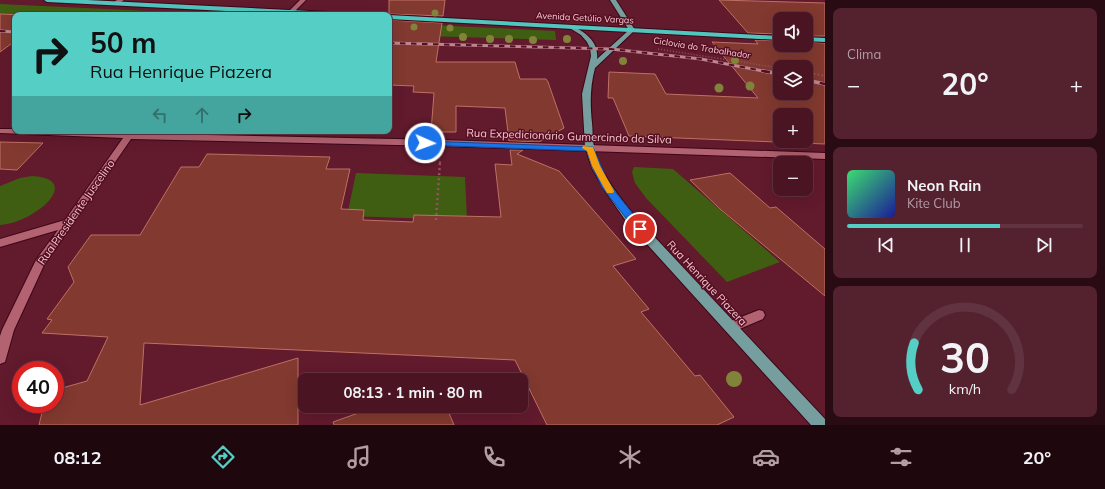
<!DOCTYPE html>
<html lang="pt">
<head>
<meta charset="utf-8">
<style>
  body { margin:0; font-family:Mulish,sans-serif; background:#54212f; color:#f1f3f6; height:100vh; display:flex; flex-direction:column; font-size:15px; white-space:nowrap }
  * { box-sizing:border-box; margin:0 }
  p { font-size:13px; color:#b29ea5 }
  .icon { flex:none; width:22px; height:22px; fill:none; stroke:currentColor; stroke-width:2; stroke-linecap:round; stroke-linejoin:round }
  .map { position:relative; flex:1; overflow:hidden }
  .details { display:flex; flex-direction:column; gap:8px; padding:8px; background:#290b13; width:280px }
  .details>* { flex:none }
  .top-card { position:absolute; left:12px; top:12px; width:380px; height:122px; border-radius:8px; box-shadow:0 4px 16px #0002,0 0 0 1px #613340; background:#55cec6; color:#111; overflow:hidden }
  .fabs { position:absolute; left:773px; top:12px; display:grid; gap:8px }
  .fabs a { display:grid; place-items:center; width:40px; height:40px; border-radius:8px; background:#4a1422; box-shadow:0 4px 16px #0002,0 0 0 1px #613340; font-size:20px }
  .speed { position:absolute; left:12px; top:361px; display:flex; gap:8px; font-size:20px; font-weight:700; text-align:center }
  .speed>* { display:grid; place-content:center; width:52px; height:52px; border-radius:50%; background:#4a1422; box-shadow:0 4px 16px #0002,0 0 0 1px #613340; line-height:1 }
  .speed .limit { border:6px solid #d22; background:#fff; color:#111 }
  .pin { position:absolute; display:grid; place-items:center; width:34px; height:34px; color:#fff; margin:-17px; border:2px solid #fff; border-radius:50%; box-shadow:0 1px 4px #0007 }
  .me { position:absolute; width:44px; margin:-22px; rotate:92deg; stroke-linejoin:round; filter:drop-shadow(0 0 3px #0008) }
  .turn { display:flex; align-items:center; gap:14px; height:84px; padding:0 12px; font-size:18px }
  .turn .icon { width:52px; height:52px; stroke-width:2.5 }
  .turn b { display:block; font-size:28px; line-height:34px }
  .lanes { display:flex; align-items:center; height:38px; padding:0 12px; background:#0003; justify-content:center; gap:20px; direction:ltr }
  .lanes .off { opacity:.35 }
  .big { font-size:30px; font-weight:700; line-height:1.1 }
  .details .tile { flex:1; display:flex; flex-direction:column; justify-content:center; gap:6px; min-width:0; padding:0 14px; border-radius:8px; background:#54212f }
  .details .dial { align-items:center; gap:0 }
  .dial svg { height:104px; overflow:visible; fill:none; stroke:#613340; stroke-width:7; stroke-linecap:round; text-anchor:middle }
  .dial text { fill:#f1f3f6; stroke:none }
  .song { display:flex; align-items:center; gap:12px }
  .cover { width:48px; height:48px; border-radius:6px; background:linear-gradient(135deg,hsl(140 70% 55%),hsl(240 70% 35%)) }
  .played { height:4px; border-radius:2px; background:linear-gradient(90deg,#55cec6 65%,#613340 65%) }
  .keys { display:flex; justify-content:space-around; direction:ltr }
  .heat { display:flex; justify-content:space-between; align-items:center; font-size:22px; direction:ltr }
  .trip { position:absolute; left:298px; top:373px; width:230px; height:40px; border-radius:8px; background:#4a1422; box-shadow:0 4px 16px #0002,0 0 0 1px #613340; font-weight:700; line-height:40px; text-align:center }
  .tabs { display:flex; height:64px; justify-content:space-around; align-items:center; background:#1e080e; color:#b29ea5 }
  .tabs .icon { width:28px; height:28px }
  .tabs .on { color:#55cec6 }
  .tabs b { font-size:18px; color:#f1f3f6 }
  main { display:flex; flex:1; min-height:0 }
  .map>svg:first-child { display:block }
  .green { fill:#405e11 }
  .building { fill:#82392f; stroke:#bf7064; fill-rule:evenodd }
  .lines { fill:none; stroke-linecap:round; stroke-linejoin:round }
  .minor-casing { stroke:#3d0717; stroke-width:2 }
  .major-casing { stroke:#3d0717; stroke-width:2 }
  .highway-casing { stroke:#3d0717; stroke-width:2 }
  .path-far2 { stroke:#935463; stroke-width:1.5; stroke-dasharray:1 2; stroke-linecap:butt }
  .path-far1 { stroke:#935463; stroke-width:2; stroke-dasharray:1.5 2.5; stroke-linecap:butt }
  .path { stroke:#935463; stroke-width:2.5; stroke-dasharray:2 3; stroke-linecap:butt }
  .minor { fill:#b26271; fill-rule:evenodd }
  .major { fill:#779e9f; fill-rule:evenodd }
  .highway { fill:#50c6be; fill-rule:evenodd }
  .rail-far1-casing { stroke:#bd8691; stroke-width:3 }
  .rail-casing { stroke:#bd8691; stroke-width:3.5 }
  .rail-far1 { stroke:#560e23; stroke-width:2; stroke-dasharray:5.5; stroke-linecap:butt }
  .rail { stroke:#560e23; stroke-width:2.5; stroke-dasharray:7; stroke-linecap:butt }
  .tree { fill:#81833a }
  .route { fill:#1a73e8; stroke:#114b97 }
  .slow { fill:#f59e0b }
  .labels { text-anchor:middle; stroke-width:3; stroke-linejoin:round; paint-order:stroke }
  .far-street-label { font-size:9px; fill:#f5c8ce; stroke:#560e23 }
  .street-label { font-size:11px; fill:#f5c8ce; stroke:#560e23 }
</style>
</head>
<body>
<main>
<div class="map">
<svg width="825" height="425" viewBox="0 0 825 425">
  <rect width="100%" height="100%" fill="#621a2d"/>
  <path class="green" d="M0 4 170 12 167 15 0 14Z
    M389 23 555 31 556 40 389 35Z
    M634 167 673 169 780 262 727 282 646 198 635 183 632 172Z
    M356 173 465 177 467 220 347 216Z
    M32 176C70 178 54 202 32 214 23 220 11 224 0 225V186L20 178Z"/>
  <path class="building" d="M389 0H445L443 16 389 14Z
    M719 0 825 3V36H806V19H780V34L748 33Z
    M0 14 25 15H15V41L0 52Z
    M389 20 442 23 436 62H515L520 79H546L548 82 564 128 539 142 509 141 505 108 456 106V132H431L434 93 413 92 414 86 389 85Z
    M755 40 780 41V45H806V42L825 43V144L629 136 613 98H608L609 72 655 74 666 94 758 98 712 42 758 44ZM780 67H806V93H780ZM780 115H806V141H780Z
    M0 142 43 143 17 170 0 169Z
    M510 150H523L517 154 559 171 636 259 613 266 649 309 641 312 695 376 700 375 734 417 717 425H547L515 360 144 343 140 405 298 358V425H39L44 404H55V390L87 381 108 337 42 333 52 320 47 319 74 282 68 267 91 235H140L181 167H199L207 154 330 157 326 169H350L341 209 364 210 363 220 413 222 414 215 501 217 495 164 512 165Z
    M730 173 770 208 776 207 825 249V296L720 209 690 180Z
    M378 406H446L454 425H334L333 422Z"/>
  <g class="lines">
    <g class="minor-casing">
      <path id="minor" d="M117 0H124L118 4H114V2Z
        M300 0H306L293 13H289V11Z
        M0 129H15V131L441 140 825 153V159L441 146 131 139 44 265 14 330 5 362 0 364V336L2 330 36 260 58 230 0 247V239L65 220 123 138 0 133Z
        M759 310 763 311 765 315 763 319 730 333 726 331 724 327 726 323Z"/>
    </g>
    <g class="major-casing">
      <path id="major" d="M610 0H616L635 30 595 68C590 87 590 103 592 123 593 131 592 142 595 150 601 175 618 195 634 215L825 419V425H811L626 221 603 188 592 168 585 147 582 94 591 56 590 48 587 42 581 35 568 27 573 26C586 33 599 42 597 59L629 30Z"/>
    </g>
    <g class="highway-casing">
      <path id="highway" d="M44 0H87L350 13 353 15H308L47 2Z
        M389 15 780 36V40L389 19Z
        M806 37 825 38V42L806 41Z"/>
    </g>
    <path class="path-far2" d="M658 49 780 68"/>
    <path class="path-far1" d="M806 72 825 76
      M440 163V160"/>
    <path class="path" d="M436 220 440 162"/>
    <use href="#minor" class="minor"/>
    <use href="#major" class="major"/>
    <use href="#highway" class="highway"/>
    <g class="rail-far1-casing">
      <path id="rail-far1" d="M0 31 15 32
        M389 43 611 49 701 59 768 72"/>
    </g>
    <g class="rail-casing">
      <path id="rail" d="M763 71 780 74
        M806 80 825 84"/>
    </g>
    <use href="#rail-far1" class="rail-far1"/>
    <use href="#rail" class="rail"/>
  </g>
  <g class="tree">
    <circle cx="435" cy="13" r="3.5"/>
    <circle cx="414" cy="27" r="3.5"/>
    <circle cx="450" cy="28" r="3.5"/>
    <circle cx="463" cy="37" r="4"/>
    <circle cx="490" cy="39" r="4"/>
    <circle cx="509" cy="39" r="4"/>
    <circle cx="567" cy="39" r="4"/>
    <circle cx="533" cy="40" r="4"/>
    <circle cx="735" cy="60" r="4"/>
    <circle cx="623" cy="61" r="4"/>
    <circle cx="750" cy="86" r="4.5"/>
    <circle cx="719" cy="88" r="4.5"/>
    <circle cx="734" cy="379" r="8"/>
  </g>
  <path class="route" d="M422 141 593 147 609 184 645 229 640 232 636 231 602 187 592 166 587 151 425 145H422Z"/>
  <path class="slow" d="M583 146 593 147 600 166 614 191 613 193H607L592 166 587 151 582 148Z"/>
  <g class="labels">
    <g class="far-street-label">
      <text transform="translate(585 18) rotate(3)" y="3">Avenida Getúlio Vargas</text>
      <text transform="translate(702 48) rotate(9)" y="3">Ciclovia do Trabalhador</text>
    </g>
    <g class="street-label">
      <text transform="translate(569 136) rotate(2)" y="4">Rua Expedicionário Gumercindo da Silva</text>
      <text transform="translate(76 212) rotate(-55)" y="4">Rua Presidente Juscelino</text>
      <text transform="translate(707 283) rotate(47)" y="4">Rua Henrique Piazera</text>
    </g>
  </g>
</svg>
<div class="fabs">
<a><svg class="icon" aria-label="sound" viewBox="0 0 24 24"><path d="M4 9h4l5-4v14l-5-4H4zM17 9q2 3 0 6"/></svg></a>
<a><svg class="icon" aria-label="layers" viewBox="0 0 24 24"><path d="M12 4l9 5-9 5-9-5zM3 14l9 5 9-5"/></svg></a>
<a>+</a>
<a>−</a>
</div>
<div class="speed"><div class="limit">40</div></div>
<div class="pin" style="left:640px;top:229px;background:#d93025"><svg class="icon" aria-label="arrive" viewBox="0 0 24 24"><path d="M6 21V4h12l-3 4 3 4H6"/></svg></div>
<svg class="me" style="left:425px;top:143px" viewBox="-20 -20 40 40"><circle r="17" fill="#1a73e8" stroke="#fff" stroke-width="3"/><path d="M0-11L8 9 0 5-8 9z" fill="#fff"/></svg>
<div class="trip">08:13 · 1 min · 80 m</div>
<div class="top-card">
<div class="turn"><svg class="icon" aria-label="right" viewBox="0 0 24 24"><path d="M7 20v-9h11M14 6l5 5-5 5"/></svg><div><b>50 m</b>Rua Henrique Piazera</div></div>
<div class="lanes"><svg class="icon off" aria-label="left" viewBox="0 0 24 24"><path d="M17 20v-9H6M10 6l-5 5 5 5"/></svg><svg class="icon off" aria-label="ahead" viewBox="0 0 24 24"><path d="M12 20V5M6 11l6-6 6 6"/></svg><svg class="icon" aria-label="right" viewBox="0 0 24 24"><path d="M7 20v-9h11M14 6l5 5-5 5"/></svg></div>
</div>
</div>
<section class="details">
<div class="tile"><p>Clima</p>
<div class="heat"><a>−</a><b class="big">20°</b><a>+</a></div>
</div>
<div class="tile">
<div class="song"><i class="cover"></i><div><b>Neon Rain</b><p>Kite Club</p></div></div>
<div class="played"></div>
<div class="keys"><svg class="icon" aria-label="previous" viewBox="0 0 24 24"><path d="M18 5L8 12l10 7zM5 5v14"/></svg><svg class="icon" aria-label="pause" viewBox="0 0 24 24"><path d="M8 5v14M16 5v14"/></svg><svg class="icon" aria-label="next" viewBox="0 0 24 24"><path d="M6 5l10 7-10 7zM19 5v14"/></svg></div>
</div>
<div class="tile dial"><svg viewBox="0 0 100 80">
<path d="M14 69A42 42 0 1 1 86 69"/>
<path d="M14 69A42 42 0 0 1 11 33" stroke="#55cec6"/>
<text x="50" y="56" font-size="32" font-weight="700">30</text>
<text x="50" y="72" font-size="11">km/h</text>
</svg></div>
</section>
</main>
<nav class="tabs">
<b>08:12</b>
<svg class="icon on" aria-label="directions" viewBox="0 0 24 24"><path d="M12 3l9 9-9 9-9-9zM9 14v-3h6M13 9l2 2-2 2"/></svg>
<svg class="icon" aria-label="music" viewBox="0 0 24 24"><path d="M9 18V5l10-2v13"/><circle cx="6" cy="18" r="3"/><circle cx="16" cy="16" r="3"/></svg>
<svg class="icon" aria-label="phone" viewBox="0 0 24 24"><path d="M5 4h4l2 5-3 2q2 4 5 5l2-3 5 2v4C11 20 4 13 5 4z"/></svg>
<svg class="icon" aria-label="climate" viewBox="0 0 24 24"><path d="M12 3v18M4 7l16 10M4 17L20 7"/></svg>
<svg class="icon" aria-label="car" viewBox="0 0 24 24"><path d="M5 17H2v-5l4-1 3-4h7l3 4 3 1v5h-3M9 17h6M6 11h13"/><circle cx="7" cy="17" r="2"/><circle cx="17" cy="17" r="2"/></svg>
<svg class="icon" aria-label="filters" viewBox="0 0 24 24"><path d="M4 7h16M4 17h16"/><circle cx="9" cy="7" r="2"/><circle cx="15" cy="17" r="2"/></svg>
<b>20°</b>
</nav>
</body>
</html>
